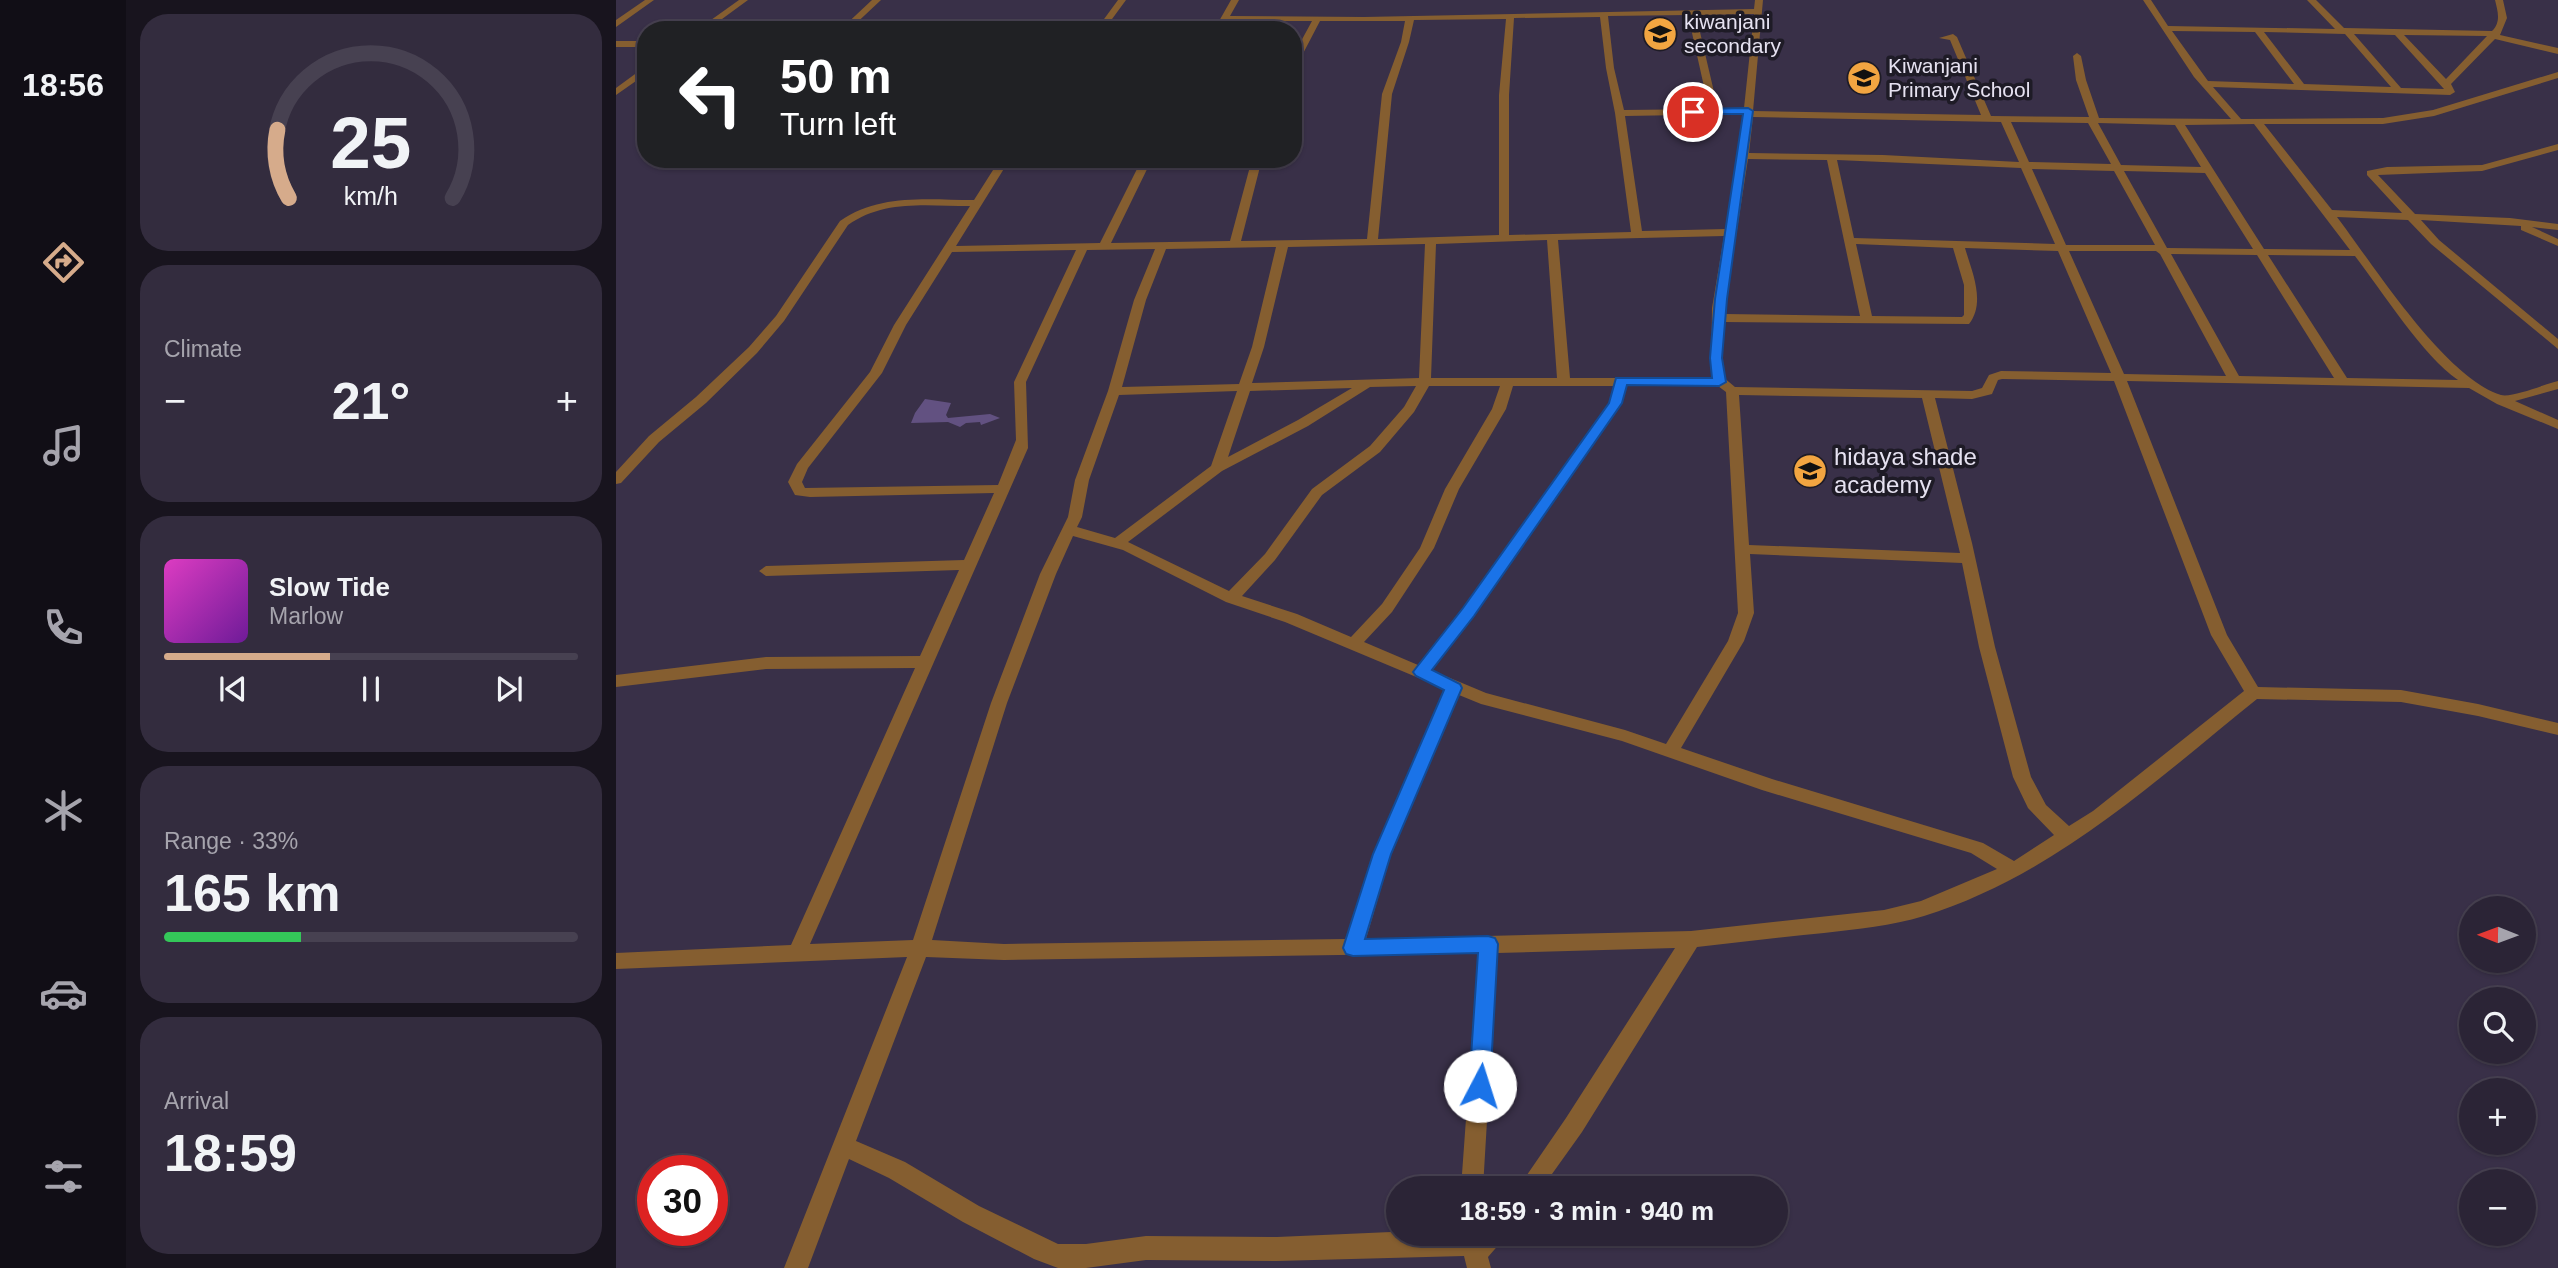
<!DOCTYPE html>
<html lang="en">
<head>
<meta charset="utf-8">
<style>
  body { margin:0; font-family:Arial,sans-serif; background:#332c3e; color:#f1f3f6; height:100vh; display:flex; flex-direction:column; font-size:26px; white-space:nowrap }
  * { box-sizing:border-box; margin:0 }
  p { font-size:23px; color:#a6a4ad }
  .icon { flex:none; width:38px; height:38px; fill:none; stroke:currentColor; stroke-width:2; stroke-linecap:round; stroke-linejoin:round }
  .map { position:relative; flex:1; overflow:hidden }
  .sheet { display:flex; flex-direction:column; gap:14px; padding:14px; background:#18141e; width:490px }
  .sheet>* { flex:none }
  .hud { position:absolute; left:21px; top:21px; width:665px; height:147px; border-radius:28px; box-shadow:0 2px 5px #0004,0 0 0 2px #474151; background:#202124; color:#fff; overflow:hidden }
  .needle { width:46px; rotate:271deg }
  .buttons { position:absolute; left:1843px; top:896px; display:grid; gap:14px }
  .buttons a { display:grid; place-items:center; width:77px; height:77px; border-radius:50%; background:#2b2436; box-shadow:0 2px 5px #0004,0 0 0 2px #474151; font-size:35px }
  .speed { position:absolute; left:21px; top:1155px; display:flex; gap:14px; font-size:35px; font-weight:700; text-align:center }
  .speed>* { display:grid; place-content:center; width:91px; height:91px; border-radius:50%; background:#2b2436; box-shadow:0 2px 5px #0004,0 0 0 2px #474151; line-height:1 }
  .speed .limit { border:10px solid #d22; background:#fff; color:#111 }
  .pin { position:absolute; display:grid; place-items:center; width:60px; height:60px; color:#fff; margin:-30px; border:4px solid #fff; border-radius:50%; box-shadow:0 2px 7px #0007 }
  .me { position:absolute; width:77px; margin:-38px; rotate:5deg; stroke-linejoin:round; filter:drop-shadow(0 0 5px #0008) }
  .turn { display:flex; align-items:center; gap:24px; height:147px; padding:0 28px; font-size:32px }
  .turn .icon { width:91px; height:91px; stroke-width:2.5 }
  .turn b { display:block; font-size:49px; line-height:60px }
  .big { font-size:52px; font-weight:700; line-height:1.1 }
  .sheet .widget { flex:1; display:flex; flex-direction:column; justify-content:center; gap:10px; min-width:0; padding:0 24px; border-radius:28px; background:#332c3e }
  .sheet .dial { align-items:center; gap:0 }
  .dial svg { height:182px; overflow:visible; fill:none; stroke:#474151; stroke-width:7; stroke-linecap:round; text-anchor:middle }
  .dial text { fill:#f1f3f6; stroke:none }
  .song { display:flex; align-items:center; gap:21px }
  .cover { width:84px; height:84px; border-radius:10px; background:linear-gradient(135deg,hsl(310 70% 55%),hsl(280 70% 35%)) }
  .played { height:7px; border-radius:4px; background:linear-gradient(90deg,#d6ab8b 40%,#474151 40%) }
  .keys { display:flex; justify-content:space-around; direction:ltr }
  .heat { display:flex; justify-content:space-between; align-items:center; font-size:38px; direction:ltr }
  .charge { height:10px; border-radius:5px; background:linear-gradient(90deg,#34c759 33%,#474151 0) }
  .trip { position:absolute; left:770px; top:1176px; width:402px; height:70px; border-radius:35px; background:#2b2436; box-shadow:0 2px 5px #0004,0 0 0 2px #474151; font-weight:700; line-height:70px; text-align:center }
  main { display:flex; flex:1; min-height:0 }
  .tab-bar { display:flex; flex-direction:column; width:126px; justify-content:space-around; align-items:center; background:#110e16; color:#a6a4ad }
  .tab-bar .icon { width:49px; height:49px }
  .tab-bar .selected { color:#d6ab8b }
  .tab-bar b { font-size:32px; color:#f1f3f6 }
  .map>svg:first-child { display:block }
  .green { fill:#625181 }
  .lines { fill:none; stroke-linecap:round; stroke-linejoin:round }
  .minor { fill:#855e30; fill-rule:evenodd }
  .route { fill:#1a73e8; stroke:#114b97; stroke-width:2 }
  .labels { text-anchor:middle; stroke-width:7; stroke-linejoin:round; paint-order:stroke }
  .far-poi-label { font-size:21px; fill:#e6e2f1; stroke:#1e1b26; text-anchor:start }
  .poi-label { font-size:24px; fill:#e6e2f1; stroke:#1e1b26; text-anchor:start }
</style>
</head>
<body>
<main>
<nav class="tab-bar">
<b>18:56</b>
<svg class="icon selected" aria-label="directions" viewBox="0 0 24 24"><path d="M12 3l9 9-9 9-9-9zM9 14v-3h6M13 9l2 2-2 2"/></svg>
<svg class="icon" aria-label="music" viewBox="0 0 24 24"><path d="M9 18V5l10-2v13"/><circle cx="6" cy="18" r="3"/><circle cx="16" cy="16" r="3"/></svg>
<svg class="icon" aria-label="phone" viewBox="0 0 24 24"><path d="M5 4h4l2 5-3 2q2 4 5 5l2-3 5 2v4C11 20 4 13 5 4z"/></svg>
<svg class="icon" aria-label="climate" viewBox="0 0 24 24"><path d="M12 3v18M4 7l16 10M4 17L20 7"/></svg>
<svg class="icon" aria-label="car" viewBox="0 0 24 24"><path d="M5 17H2v-5l4-1 3-4h7l3 4 3 1v5h-3M9 17h6M6 11h13"/><circle cx="7" cy="17" r="2"/><circle cx="17" cy="17" r="2"/></svg>
<svg class="icon" aria-label="filters" viewBox="0 0 24 24"><path d="M4 7h16M4 17h16"/><circle cx="9" cy="7" r="2"/><circle cx="15" cy="17" r="2"/></svg>
</nav>
<section class="sheet">
<div class="widget dial"><svg viewBox="0 0 100 80">
<path d="M14 69A42 42 0 1 1 86 69"/>
<path d="M14 69A42 42 0 0 1 9 39" stroke="#d6ab8b"/>
<text x="50" y="56" font-size="32" font-weight="700">25</text>
<text x="50" y="72" font-size="11">km/h</text>
</svg></div>
<div class="widget"><p>Climate</p>
<div class="heat"><a>−</a><b class="big">21°</b><a>+</a></div>
</div>
<div class="widget">
<div class="song"><i class="cover"></i><div><b>Slow Tide</b><p>Marlow</p></div></div>
<div class="played"></div>
<div class="keys"><svg class="icon" aria-label="previous" viewBox="0 0 24 24"><path d="M18 5L8 12l10 7zM5 5v14"/></svg><svg class="icon" aria-label="pause" viewBox="0 0 24 24"><path d="M8 5v14M16 5v14"/></svg><svg class="icon" aria-label="next" viewBox="0 0 24 24"><path d="M6 5l10 7-10 7zM19 5v14"/></svg></div>
</div>
<div class="widget"><p>Range · 33%</p><b class="big">165 km</b><div class="charge"></div></div>
<div class="widget"><p>Arrival</p><b class="big">18:59</b></div>
</section>
<div class="map">
<svg width="1942" height="1268" viewBox="0 0 1942 1268">
  <rect width="100%" height="100%" fill="#393048"/>
  <path class="green" d="M309 399 335 403 330 415 332 418 374 414 384 418 365 425 364 422 350 423 344 427 332 422 295 423 299 413Z"/>
  <g class="lines">
    <path class="minor" d="M29 0H38L0 27V20Z
      M123 0H132L91 30H81Z
      M256 0H265L233 30H224Z
      M502 0H510L488 30H480Z
      M615 0H623L614 16 748 17 1138 9 1139 0H1147L1137 111 1365 115 1334 40 1323 38 1337 34 1341 37 1375 116 1473 117 1460 80 1457 56 1461 53 1465 56 1470 80 1483 118 1615 119 1578 77 1527 0H1535L1552 26 1719 29 1691 0H1700L1728 28 1876 31C1885 22 1882 12 1879 0H1887L1891 18 1884 35 1942 48V54L1879 39 1835 84 1839 92 1834 95 1597 87 1625 119 1767 118 1817 110 1942 72V78L1818 116 1767 124H1648L1716 210 1786 213 1751 175V171L1771 167 1866 165 1942 144V150L1866 171 1762 175 1799 214 1894 218 1942 224V230L1916 227 1942 239V246L1905 230V226L1805 220 1823 240 1942 339V349L1815 244 1792 220 1721 217C1756 263 1829 378 1885 395 1896 398 1929 384 1942 381V389L1899 401 1942 420V429L1881 404 1853 388 1511 381 1611 635 1642 687 1785 690 1862 704 1942 723V735L1862 716 1785 702 1641 699C1538 782 1437 876 1308 916 1275 926 1242 929 1208 933 1166 937 1123 942 1081 947L966 1132 926 1188H902L950 1118 1059 948 881 953 867 1188H845L862 953 388 960 310 957 240 1141 289 1162 363 1206 442 1244H470L530 1236 661 1237 775 1232 888 1234 885 1242 872 1257 875 1268H851L848 1256 661 1261 530 1260 470 1268H442L418 1259 347 1222 273 1178 233 1159 192 1268H168L291 957 0 969V953L175 945 299 668 150 669 0 687V675L150 657 304 656 343 570 150 576 143 571 150 566 348 560 378 493 194 497 179 495 172 482 181 464 254 372 278 325 354 206C312 206 268 199 232 225L168 321 141 353 90 403 43 442 5 483 0 484V472L33 436 80 397 133 347 160 316 224 221C264 193 312 200 358 200L384 159H394L340 246 484 243 526 159H536L495 243 614 241 636 159H646L625 241 751 239 766 94 785 42 789 21H704L681 65 677 68V56L696 21H612L606 30H598ZM1138 14 1128 108 1102 109 1080 15ZM1072 15 1093 109 1008 110 998 68 992 16ZM984 17 990 68 999 113 1015 232 893 235V95L898 18ZM890 19 883 95V235L762 239 776 94 793 42 798 20ZM1556 31 1639 32 1678 84 1592 81ZM1648 32 1729 34 1775 87 1688 84ZM1738 34 1779 35 1828 89 1785 88ZM1788 35 1871 36 1830 79ZM1127 114 1110 229 1026 231 1009 116ZM1137 117 1385 122 1403 162 1267 155 1133 153ZM1395 122 1472 123 1495 164 1413 162ZM1482 123 1559 125 1585 167 1505 165ZM1638 124 1734 250 1648 249 1569 125ZM1132 159 1211 160 1244 316 1108 314ZM1221 160 1405 168 1439 244 1238 238ZM1416 169 1498 171 1539 245H1450ZM1508 171 1589 173 1637 249 1551 248ZM1108 236 1096 308 1095 378H954L942 240ZM931 240 941 378H815L820 244ZM809 244 803 378 636 383 648 347 672 247ZM1240 244 1337 248 1348 285V315L1346 317 1256 316ZM660 247 636 347 623 384 506 387 530 300 550 249ZM1349 248 1442 251 1495 373 1385 371 1373 375 1366 388 1356 391 1119 387 1107 377V322L1353 324C1370 302 1356 272 1349 248ZM539 249 518 300 492 391 459 480 452 517 424 574 375 703 297 940 194 944 412 448 410 382 471 250ZM460 250 398 382 400 440 382 485 189 488 186 482 192 468 266 373 290 325 336 252ZM1453 251H1540L1544 254 1610 376 1508 374ZM1555 254 1641 255 1718 378 1623 376ZM1652 255 1739 256C1766 291 1807 356 1842 380L1731 378ZM1386 379 1498 381 1595 635 1628 691 1477 811 1453 826 1430 805 1415 777 1379 647 1356 543 1319 398 1356 399 1376 394 1382 380ZM800 386 788 407 754 446 696 489 649 554 613 591 512 542 606 471 692 426 754 387ZM813 386H884L876 409 829 489 804 548 766 604 735 637 681 614 626 596 659 560 706 495 764 452 798 412ZM897 386H999L994 403 847 608 802 665 748 642 776 612 818 548 843 489 890 409ZM1011 386H1102L1110 392 1122 613 1112 641 1050 744 1009 730 870 693 815 670 857 616 1006 403ZM736 388 682 420 612 457 634 391ZM621 391 595 466 499 538 461 527 466 517 473 480 503 395ZM1123 395 1306 398 1344 553 1133 545ZM457 536 507 550 610 602 669 622 829 689 757 854 730 939 388 944 316 940 391 703 440 574ZM1134 554 1346 563 1363 647 1397 777 1412 808 1438 835 1398 861 1367 843 1156 779 1065 748 1128 641 1138 613ZM843 695 865 704 1006 741 1146 790 1355 853 1381 869 1305 901 1268 910 1075 931 750 939 775 854Z
      M0 41H30V47H0Z
      M30 66V74L0 95V88Z"/>
  </g>
  <path class="route" d="M1077 109 1132 108 1137 111 1111 299 1106 358 1110 382 1103 386 1011 385 1006 403 858 616 816 670 844 684 846 688 775 854 749 939 872 936 879 938 882 944 874 1086 871 1093 864 1096 856 1093 853 1086 862 953 737 956 730 954 727 948 757 854 828 690 800 676 797 672 800 668 847 608 993 403 1000 378H1096L1094 358 1099 299 1127 114H1073V110Z"/>
  <defs>
    <g id="school-disc" transform="scale(1.75)"><circle r="9.5" fill="#f2a541" stroke="#1e1b26"/><path d="M0-5L7-2L0 1L-7-2ZM-4 1L0 2.5L4 1V4Q0 6-4 4Z" fill="#111"/></g>
  </defs>
  <g fill-rule="evenodd">
    <use href="#school-disc" x="1044" y="34"/>
    <use href="#school-disc" x="1248" y="78"/>
    <use href="#school-disc" x="1194" y="471"/>
  </g>
  <g class="labels">
    <g class="far-poi-label">
      <text x="1068" y="29">kiwanjani<tspan x="1068" dy="24">secondary</tspan></text>
      <text x="1272" y="73">Kiwanjani<tspan x="1272" dy="24">Primary School</tspan></text>
    </g>
    <g class="poi-label">
      <text x="1218" y="465">hidaya shade<tspan x="1218" dy="28">academy</tspan></text>
    </g>
  </g>
</svg>
<div class="buttons">
<a><svg class="needle" viewBox="-14 -14 28 28"><path d="M0-13l5 13h-10z" fill="#e53935"/><path d="M0 13l5-13h-10z" fill="#a6a4ad"/></svg></a>
<a><svg class="icon" aria-label="search" viewBox="0 0 24 24"><circle cx="10" cy="10" r="6"/><path d="M15 15l6 6"/></svg></a>
<a>+</a>
<a>−</a>
</div>
<div class="speed"><div class="limit">30</div></div>
<div class="pin" style="left:1077px;top:112px;background:#d93025"><svg class="icon" aria-label="arrive" viewBox="0 0 24 24"><path d="M6 21V4h12l-3 4 3 4H6"/></svg></div>
<svg class="me" style="left:864px;top:1086px" viewBox="-20 -20 40 40"><circle r="19" fill="#fff"/><path d="M0-13L10 11 0 6-10 11z" fill="#1a73e8"/></svg>
<div class="trip">18:59 · 3 min · 940 m</div>
<div class="hud">
<div class="turn"><svg class="icon" aria-label="left" viewBox="0 0 24 24"><path d="M17 20v-9H6M10 6l-5 5 5 5"/></svg><div><b>50 m</b>Turn left</div></div>
</div>
</div>
</main>
</body>
</html>
